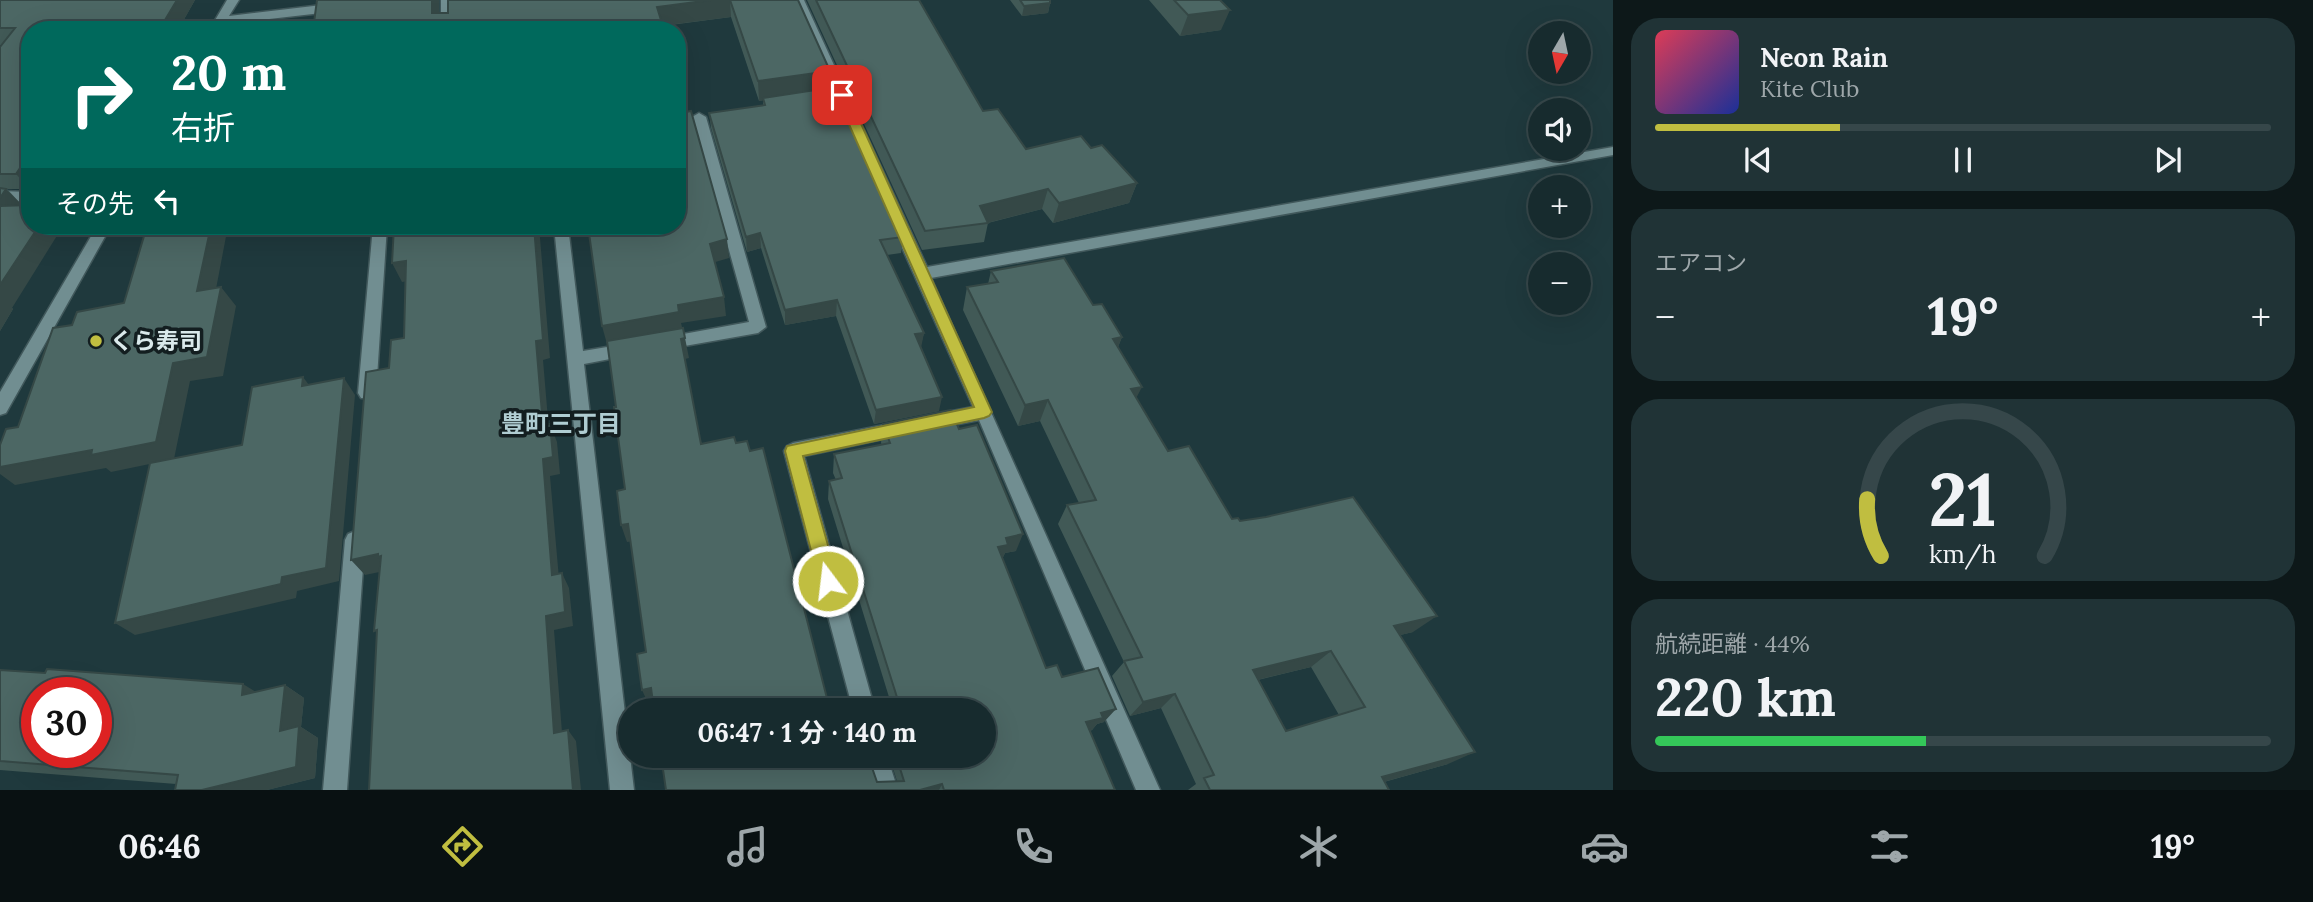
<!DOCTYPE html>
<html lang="ja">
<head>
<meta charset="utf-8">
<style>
  body { margin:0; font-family:Lora,"Noto Sans JP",serif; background:#203336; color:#f1f3f6; height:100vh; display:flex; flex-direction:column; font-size:26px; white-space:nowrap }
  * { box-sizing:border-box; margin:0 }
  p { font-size:23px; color:#9ea7aa }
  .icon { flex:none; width:38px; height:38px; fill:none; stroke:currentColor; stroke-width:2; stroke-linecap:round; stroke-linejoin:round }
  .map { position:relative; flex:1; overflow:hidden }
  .panel { display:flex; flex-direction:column; gap:18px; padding:18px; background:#0d1819; width:700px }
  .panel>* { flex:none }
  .top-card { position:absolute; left:21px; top:21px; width:665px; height:214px; border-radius:28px; box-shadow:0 7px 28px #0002,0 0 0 2px #36474a; background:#00695c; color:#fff; overflow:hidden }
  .needle { width:46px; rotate:189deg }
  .controls { position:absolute; left:1528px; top:21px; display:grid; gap:14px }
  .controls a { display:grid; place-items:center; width:63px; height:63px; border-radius:50%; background:#172b2e; box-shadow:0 7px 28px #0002,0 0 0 2px #36474a; font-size:35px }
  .speed { position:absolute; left:21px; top:677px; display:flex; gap:14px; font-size:35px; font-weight:700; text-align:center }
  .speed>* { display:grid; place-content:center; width:91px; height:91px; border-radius:50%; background:#172b2e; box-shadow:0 7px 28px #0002,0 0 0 2px #36474a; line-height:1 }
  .speed .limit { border:10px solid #d22; background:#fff; color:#111 }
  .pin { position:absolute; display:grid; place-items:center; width:60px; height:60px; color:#fff; margin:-30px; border-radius:14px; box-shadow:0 4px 10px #0006 }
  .me { position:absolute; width:77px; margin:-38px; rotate:345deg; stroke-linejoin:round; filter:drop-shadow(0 0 5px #0008) }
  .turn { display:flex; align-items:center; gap:24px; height:147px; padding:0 35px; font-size:32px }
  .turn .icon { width:91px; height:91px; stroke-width:2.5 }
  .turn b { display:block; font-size:49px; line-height:60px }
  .then { display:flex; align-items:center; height:66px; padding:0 35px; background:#0003; gap:14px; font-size:26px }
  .big { font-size:52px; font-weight:700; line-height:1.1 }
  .panel .tile { flex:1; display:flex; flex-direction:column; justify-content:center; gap:10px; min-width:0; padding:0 24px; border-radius:28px; background:#203336 }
  .panel .dial { align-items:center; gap:0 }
  .dial svg { height:182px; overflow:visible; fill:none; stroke:#36474a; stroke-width:7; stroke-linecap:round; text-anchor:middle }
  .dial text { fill:#f1f3f6; stroke:none }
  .song { display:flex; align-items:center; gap:21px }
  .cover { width:84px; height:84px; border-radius:10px; background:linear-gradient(135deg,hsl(350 70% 55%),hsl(230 70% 35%)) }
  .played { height:7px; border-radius:4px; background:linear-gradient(90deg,#c0be40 30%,#36474a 30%) }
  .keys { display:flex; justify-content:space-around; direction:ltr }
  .heat { display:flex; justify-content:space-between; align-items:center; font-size:38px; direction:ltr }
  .charge { height:10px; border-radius:5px; background:linear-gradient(90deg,#34c759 44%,#36474a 0) }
  .trip { position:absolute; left:618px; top:698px; width:378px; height:70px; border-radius:35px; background:#172b2e; box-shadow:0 7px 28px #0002,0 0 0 2px #36474a; font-weight:700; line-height:70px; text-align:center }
  .tabs { display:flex; height:112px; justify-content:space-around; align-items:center; background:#091112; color:#9ea7aa }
  .tabs .icon { width:49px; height:49px }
  .tabs .current { color:#c0be40 }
  .tabs b { font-size:32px; color:#f1f3f6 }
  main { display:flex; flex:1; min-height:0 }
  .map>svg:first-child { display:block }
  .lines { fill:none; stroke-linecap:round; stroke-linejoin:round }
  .minor-casing { stroke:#41585b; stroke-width:3 }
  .minor { fill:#718e91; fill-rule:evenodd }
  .wall { fill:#415956; fill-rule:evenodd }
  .shaded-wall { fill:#354846 }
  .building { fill:#4c6764; stroke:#354846; stroke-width:2; fill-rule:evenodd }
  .route { fill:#c0be40; stroke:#7d7c2a; stroke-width:2 }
  .poi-dot { fill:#c0be40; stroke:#131e20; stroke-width:2.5 }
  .labels { text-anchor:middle; stroke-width:7; stroke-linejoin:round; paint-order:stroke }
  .poi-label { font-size:23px; font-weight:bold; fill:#dae9eb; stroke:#131e20; text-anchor:start }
  .neighbourhood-label { font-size:24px; font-weight:bold; fill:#b0cdd2; stroke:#131e20 }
</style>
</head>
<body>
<main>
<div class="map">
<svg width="1613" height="790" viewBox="0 0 1613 790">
  <rect width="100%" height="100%" fill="#1f393d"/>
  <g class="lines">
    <g class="minor-casing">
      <path id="minor" d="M227 0H239L229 16 339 3 345 7 339 11 225 24 221 30H213L211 27Z
        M441 0H453V30H441Z
        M792 0H804L927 267 1613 147V155L931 278 1160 790H1136L979 420 932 429 926 427 923 422 926 417 932 415 973 407Z
        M699 113 706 117 766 327 758 333 662 350 656 349 654 344 656 339 749 322 692 117Z
        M0 191 30 192V202L0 201Z
        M97 226H111L6 413 0 415V392Z
        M373 226H387L376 393 373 398H361L358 393Z
        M554 226H568L583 351 631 343 637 344 639 349 637 354 631 355 584 364 634 790H610Z
        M905 421 911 423 914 428 911 433 804 456 875 710H853L784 451 787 446 793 443Z
        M355 531 362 534 365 540 347 790H323L345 540 348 534Z
        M865 756H887L898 790H874Z"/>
    </g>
    <use href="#minor" class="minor"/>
  </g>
  <path class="wall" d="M0 0H195L178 30H30V189H7L21 204 12 308 13 309 0 331V47L2 45H0Z
    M439 0V13H448V0H798L829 88 903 237 901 253 887 255 924 333 920 348 939 411 874 424 836 316 785 325 761 248 747 252 711 128 709 113 763 105V100L759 101 731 17 663 26 313 30Z
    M807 0H919L983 111 1026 149 1091 148 1137 183 1129 203 1053 223 1042 209 988 223 984 242 922 250Z
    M1010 0H1050V3L1048 13 1022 16Z
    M1149 0H1220L1221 30 1180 36Z
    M991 271 1093 305 1122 337 1118 347 1136 397 1168 451 1232 519 1240 521 1413 632 1400 635 1448 764 1384 782 1389 790H1188L1196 784 1161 708 1130 716 1112 676 1124 662 1058 524 1067 505 1079 503 1040 421 1018 426 963 310 967 287 988 284ZM1311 667 1339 715 1286 731 1258 680Z
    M883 424 1016 551 1005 553 1002 559 1046 668 1062 677 1104 722 1097 724 1092 730 1090 731 1115 790H666L897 781 889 756H984V710H893L828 499 829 481 836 480 833 473 834 454 882 445 881 443Z
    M0 670 255 692 285 685 304 698 301 727 318 738 315 778 267 790H175L176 784 0 770Z"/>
  <path class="shaded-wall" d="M177 0H195L178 30H159Z
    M432 0H439V30L432 13Z
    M711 0H730L731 17 660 26 657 7Z
    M1050 3 1048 13 1022 16 1024 6Z
    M1230 10 1221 30 1180 36 1188 15Z
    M830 71 829 90 759 101 758 81Z
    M30 153V189L16 174Z
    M1137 183 1129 203 1053 223 1059 203Z
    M6 189 21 204 10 222 0 211V198Z
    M1048 189 1042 209 987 223 980 206Z
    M39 226H63L12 308 13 309 0 331V285Z
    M211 226H228L212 310 197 291Z
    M534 226H539L550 358 543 360 550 443 543 425 536 341Z
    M760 233 761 248 747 252 746 237Z
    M727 239 729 258 712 263 710 244Z
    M406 261 415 280 402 282 392 263Z
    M221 287 236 306 223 376 190 381 174 459 111 472 106 468 15 485 0 474V467L173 363Z
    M724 297 726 316 681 323 683 331 607 344 602 326 678 305Z
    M837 300 836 316 785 325V310Z
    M924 333 921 348 912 349 915 334Z
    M1122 337 1113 359V339Z
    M685 338 689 358 685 359 681 339Z
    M303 377 315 393 302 386Z
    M344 378 355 395 339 581 297 591 296 598 135 635 115 623 282 577Z
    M1142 387 1131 408V389Z
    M942 397 939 411 874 424 876 410Z
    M1048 400 1040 421 1018 426 1025 405Z
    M550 424 557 442 560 474 550 476 560 590 552 575 543 459Z
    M628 524 634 541 627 542 621 525Z
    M1023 534 1016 551 1005 553 1001 562 998 547 1006 538Z
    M378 554 389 570 365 575 351 560Z
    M562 573 569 588 573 626 554 630 563 745 554 733 546 616Z
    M1437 616 1413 632 1372 642 1394 626Z
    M1331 651 1311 667 1236 685 1253 670Z
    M243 684 264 697 242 695Z
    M285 685 304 698 301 727 318 738 315 778 267 790H202L280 731Z
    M651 688 656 701 648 703 642 690Z
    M1175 694 1161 708 1130 716 1143 702Z
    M1116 709 1104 722 1097 724 1092 730 1076 734 1086 722 1101 713Z
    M568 730 576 741 581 790H573Z
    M1475 752 1448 764 1358 789 1382 777Z
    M942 784 939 790H920Z"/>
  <path class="building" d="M0 0H177L159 30H30V153L16 174H0V47L15 28H0Z
    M317 0H432V13H448V0H711L657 7 664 30H313Z
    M730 0H798L830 71 758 81Z
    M816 0H919L983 111 998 109 1026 149 1081 136 1091 148 1102 145 1137 183 1059 203 1048 189 980 206 988 223 925 231Z
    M1020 0H1050V3L1024 6Z
    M1174 0H1220L1230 10 1188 15Z
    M835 87 903 237 880 240 924 333 915 334 942 397 876 410 837 300 785 310 760 233 746 237 709 113 765 105 763 98Z
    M677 106 679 107 681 113 691 111 727 239 710 244 724 297 678 305 679 312 602 326 588 226H677Z
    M0 188 6 189 0 198Z
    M30 205V226H39L0 285V206Z
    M147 226H211L197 291 221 287 207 357 173 363 156 442 91 455 92 450 0 467V445L6 429 18 427 53 328 72 325 77 312 124 303Z
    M394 226H534L543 340 536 341 543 425 550 424 553 457 543 459 552 575 562 573 565 612 546 616 554 733 568 730 573 790H369L377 630 374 631 381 556 378 557V554L351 560 366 372 389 368 391 340 404 338 406 261 392 263Z
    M1064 258 1093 305 1102 304 1122 337 1113 339 1142 387 1131 389 1168 451 1189 446 1232 519 1238 518 1240 521 1266 517 1353 497 1437 616 1394 626 1475 752 1382 777 1389 790H1210L1204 778 1214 775 1175 694 1143 702 1124 661 1142 657 1067 505 1096 500 1048 400 1025 405 967 287 998 282 991 271ZM1331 651 1365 707 1286 731 1253 670Z
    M683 328 685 338 681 339 701 444 734 437 736 443 747 441 750 451 763 448 830 710H654L651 688 642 690 637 654 646 652 628 524 621 525 617 491 625 489 614 407H616L607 341Z
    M303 377 302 386 344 378 326 568 282 577 281 584 115 623 150 463 242 445 252 387Z
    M951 410 959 429 977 425 1023 534 1006 538 1008 545 998 547 1046 668 1057 665 1062 677 1098 668 1116 709 1101 713 1103 718 1086 722 1115 790H944L942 784 920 790H666L661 756H868L877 782 904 781 896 756H984V710H901L829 481 842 478 834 454 890 443 883 424Z
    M47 669 243 684 242 695 285 685 280 731 299 726 296 767 202 790H175L178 775 0 761V670L45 673ZM37 693H96V752H37Z"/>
  <path class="route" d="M838 93 848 95 992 412 989 416 984 418 803 456 838 581 835 587 828 589 822 587 819 581 785 451 787 446 974 407 836 95Z"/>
  <circle class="poi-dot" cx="96" cy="341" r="7"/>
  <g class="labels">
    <g class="poi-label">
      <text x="110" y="349">くら寿司</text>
    </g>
    <g class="neighbourhood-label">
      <text x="561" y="432">豊町三丁目</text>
    </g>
  </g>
</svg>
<div class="controls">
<a><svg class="needle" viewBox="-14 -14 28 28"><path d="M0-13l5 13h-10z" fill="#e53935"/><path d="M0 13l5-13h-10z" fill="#9ea7aa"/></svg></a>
<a><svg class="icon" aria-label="sound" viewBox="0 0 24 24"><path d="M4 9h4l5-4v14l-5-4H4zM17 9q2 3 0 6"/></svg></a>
<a>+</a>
<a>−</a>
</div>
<div class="speed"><div class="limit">30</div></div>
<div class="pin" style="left:842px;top:95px;background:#d93025"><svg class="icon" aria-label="arrive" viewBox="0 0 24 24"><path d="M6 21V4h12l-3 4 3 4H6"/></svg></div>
<svg class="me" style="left:828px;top:581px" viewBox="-20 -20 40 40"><circle r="17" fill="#c0be40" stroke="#fff" stroke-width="3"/><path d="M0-11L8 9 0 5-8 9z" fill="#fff"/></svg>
<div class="trip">06:47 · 1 分 · 140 m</div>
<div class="top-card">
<div class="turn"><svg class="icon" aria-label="right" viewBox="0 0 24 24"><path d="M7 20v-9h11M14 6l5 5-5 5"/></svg><div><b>20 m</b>右折</div></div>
<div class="then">その先<svg class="icon" aria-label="left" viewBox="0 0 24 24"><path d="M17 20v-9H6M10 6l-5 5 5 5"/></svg></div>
</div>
</div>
<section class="panel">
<div class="tile">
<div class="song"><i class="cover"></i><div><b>Neon Rain</b><p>Kite Club</p></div></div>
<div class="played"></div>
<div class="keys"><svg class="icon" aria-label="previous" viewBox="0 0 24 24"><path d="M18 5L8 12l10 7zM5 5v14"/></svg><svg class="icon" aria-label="pause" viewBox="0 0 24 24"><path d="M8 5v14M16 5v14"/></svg><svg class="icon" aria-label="next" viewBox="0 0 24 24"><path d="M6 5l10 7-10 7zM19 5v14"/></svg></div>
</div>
<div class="tile"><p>エアコン</p>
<div class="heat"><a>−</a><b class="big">19°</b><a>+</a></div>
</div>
<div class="tile dial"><svg viewBox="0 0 100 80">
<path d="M14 69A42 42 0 1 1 86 69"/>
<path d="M14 69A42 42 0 0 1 8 44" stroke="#c0be40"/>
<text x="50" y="56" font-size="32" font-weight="700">21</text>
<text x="50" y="72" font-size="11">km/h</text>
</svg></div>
<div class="tile"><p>航続距離 · 44%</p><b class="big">220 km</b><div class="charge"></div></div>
</section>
</main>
<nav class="tabs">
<b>06:46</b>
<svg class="icon current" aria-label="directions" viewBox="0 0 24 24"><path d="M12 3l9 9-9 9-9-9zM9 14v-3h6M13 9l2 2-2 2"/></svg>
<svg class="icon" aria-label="music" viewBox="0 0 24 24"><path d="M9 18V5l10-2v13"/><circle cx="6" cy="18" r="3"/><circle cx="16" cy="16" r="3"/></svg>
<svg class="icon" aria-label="phone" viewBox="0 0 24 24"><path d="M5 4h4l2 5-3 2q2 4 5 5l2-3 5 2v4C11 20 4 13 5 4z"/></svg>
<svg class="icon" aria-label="climate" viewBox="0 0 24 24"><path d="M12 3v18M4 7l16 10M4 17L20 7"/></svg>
<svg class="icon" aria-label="car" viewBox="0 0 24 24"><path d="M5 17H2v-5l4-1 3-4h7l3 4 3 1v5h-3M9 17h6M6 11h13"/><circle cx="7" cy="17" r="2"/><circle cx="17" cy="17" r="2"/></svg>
<svg class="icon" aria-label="filters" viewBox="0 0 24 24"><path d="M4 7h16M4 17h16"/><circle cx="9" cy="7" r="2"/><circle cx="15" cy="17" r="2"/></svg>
<b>19°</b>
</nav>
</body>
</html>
